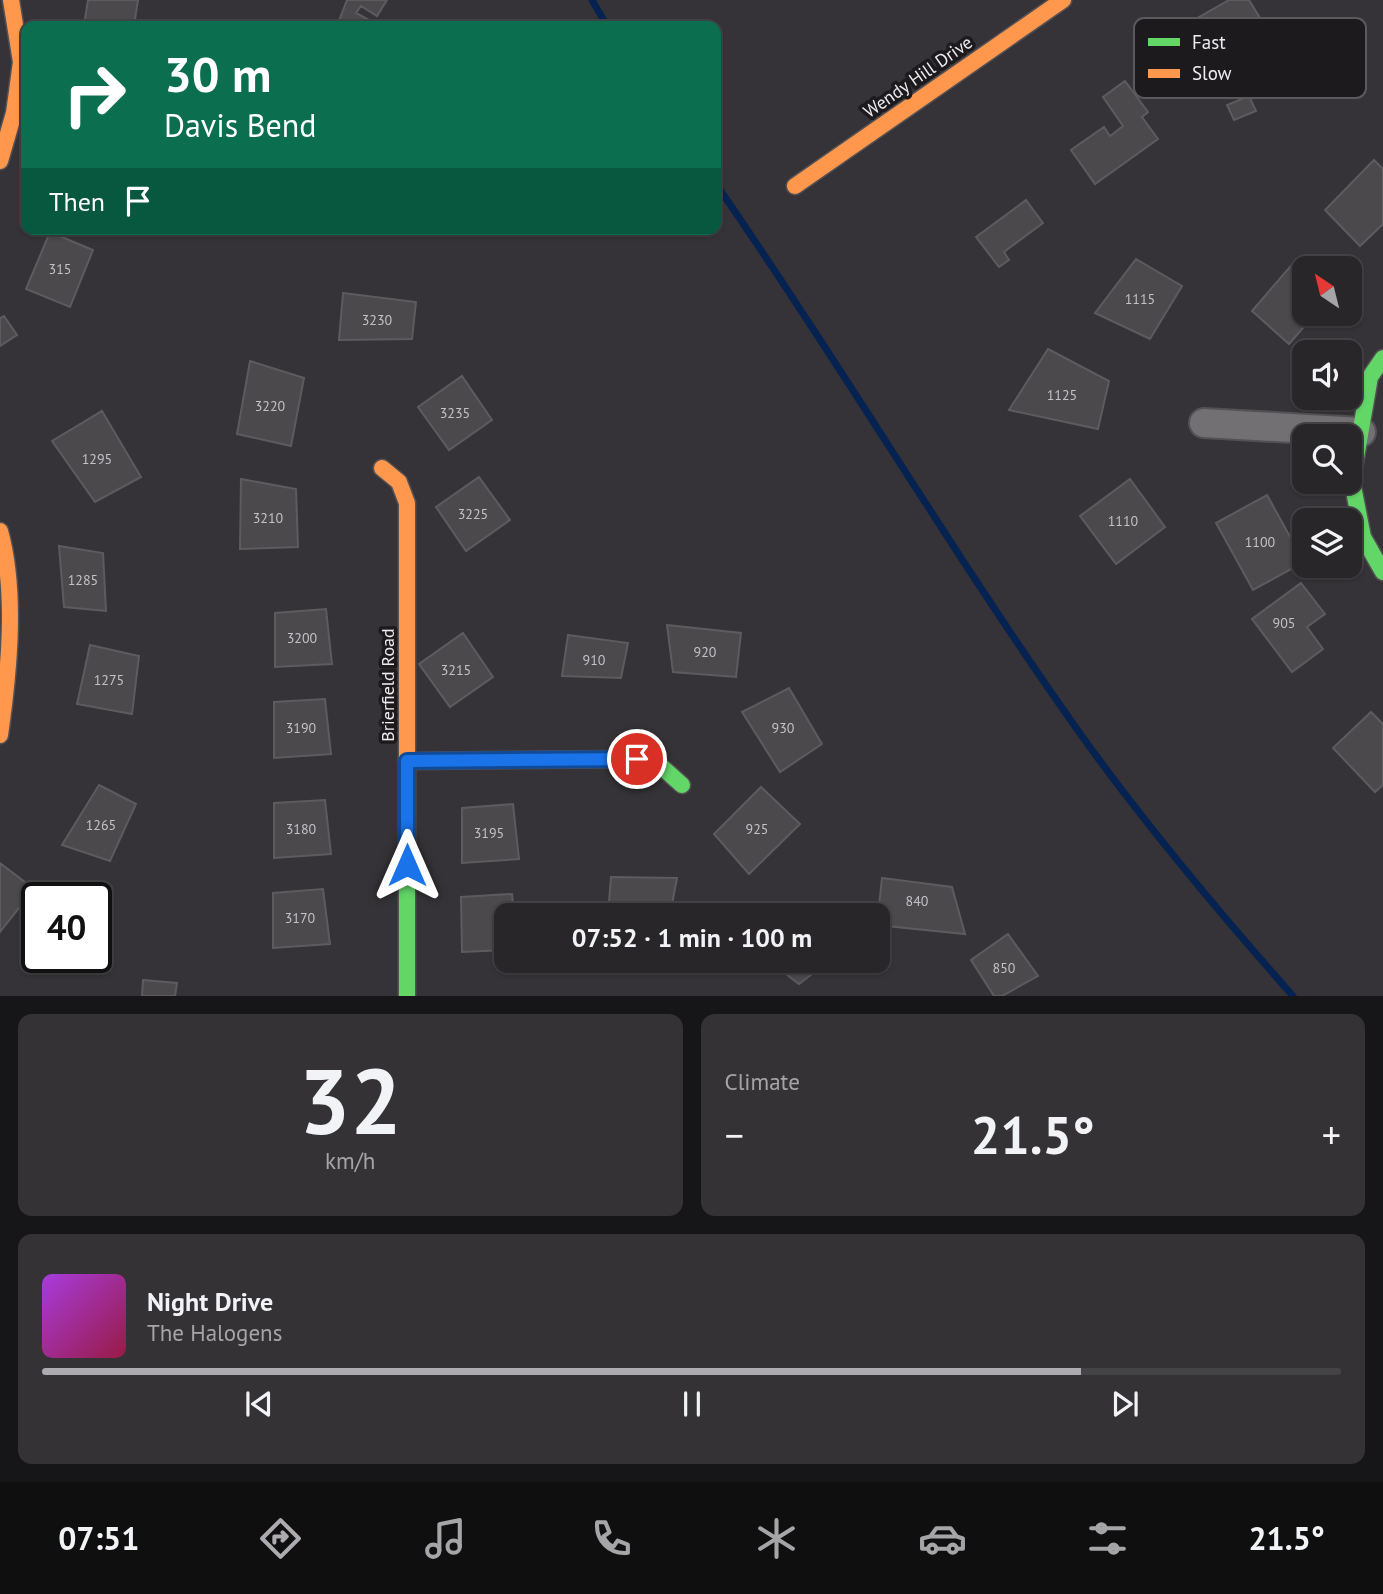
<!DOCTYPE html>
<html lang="en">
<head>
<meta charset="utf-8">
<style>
  body { margin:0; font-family:"PT Sans",sans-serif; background:#343235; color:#f1f3f6; height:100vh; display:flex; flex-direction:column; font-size:26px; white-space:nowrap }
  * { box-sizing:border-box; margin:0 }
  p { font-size:23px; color:#a5a5a8 }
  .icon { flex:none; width:38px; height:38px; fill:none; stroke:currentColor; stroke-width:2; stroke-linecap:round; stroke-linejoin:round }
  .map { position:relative; height:996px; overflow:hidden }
  .sheet { display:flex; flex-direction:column; gap:18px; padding:18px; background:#161517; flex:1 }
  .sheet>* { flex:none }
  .banner { position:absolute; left:21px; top:21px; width:700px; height:214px; border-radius:14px; box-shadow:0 2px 5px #0004,0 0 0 2px #444346; background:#0b6e4f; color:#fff; overflow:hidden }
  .needle { width:46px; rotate:325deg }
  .fabs { position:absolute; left:1292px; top:256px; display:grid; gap:14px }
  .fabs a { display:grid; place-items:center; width:70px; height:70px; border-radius:14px; background:#282629; box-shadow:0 2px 5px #0004,0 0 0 2px #444346; font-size:35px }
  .speed { position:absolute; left:21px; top:882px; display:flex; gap:14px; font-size:35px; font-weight:700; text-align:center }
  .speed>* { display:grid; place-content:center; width:91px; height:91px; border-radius:50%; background:#282629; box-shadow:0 2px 5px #0004,0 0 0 2px #444346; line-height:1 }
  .speed .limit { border:4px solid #111; border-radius:10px; background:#fff; color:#111 }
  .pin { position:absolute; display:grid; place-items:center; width:60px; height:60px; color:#fff; margin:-30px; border:4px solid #fff; border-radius:50%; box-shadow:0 2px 7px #0007 }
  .me { position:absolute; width:77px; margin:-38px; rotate:0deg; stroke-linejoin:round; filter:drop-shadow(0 0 5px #0008) }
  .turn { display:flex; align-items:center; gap:24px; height:147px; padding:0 28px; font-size:32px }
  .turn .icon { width:91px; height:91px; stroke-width:2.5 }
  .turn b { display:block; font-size:49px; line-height:60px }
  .then { display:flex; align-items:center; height:66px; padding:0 28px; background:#0003; gap:14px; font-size:26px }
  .big { font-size:52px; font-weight:700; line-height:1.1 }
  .sheet .card { flex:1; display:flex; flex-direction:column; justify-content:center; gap:10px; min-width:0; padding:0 24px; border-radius:14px; background:#343235 }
  .sheet .dial { align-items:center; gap:0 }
  .dial b { font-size:91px; line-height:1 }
  .song { display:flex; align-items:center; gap:21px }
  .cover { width:84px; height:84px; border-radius:10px; background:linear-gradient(135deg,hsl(280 70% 55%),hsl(340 70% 35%)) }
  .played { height:7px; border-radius:4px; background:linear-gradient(90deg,#adabaf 80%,#444346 80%) }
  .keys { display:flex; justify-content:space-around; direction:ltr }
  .heat { display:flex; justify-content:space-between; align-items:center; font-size:38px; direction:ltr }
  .sheet .tiles { flex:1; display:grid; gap:18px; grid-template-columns:1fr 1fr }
  .card:last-child { grid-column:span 2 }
  .trip { position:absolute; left:494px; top:903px; width:396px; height:70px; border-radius:14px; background:#282629; box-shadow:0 2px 5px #0004,0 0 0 2px #444346; font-weight:700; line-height:70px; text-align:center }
  .tabs { display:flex; height:112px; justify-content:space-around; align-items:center; background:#100f10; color:#a5a5a8 }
  .tabs .icon { width:49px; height:49px }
  .tabs .current { color:#adabaf }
  .tabs b { font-size:32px; color:#f1f3f6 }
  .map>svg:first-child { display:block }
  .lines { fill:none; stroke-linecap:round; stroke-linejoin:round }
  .stream { stroke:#052251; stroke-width:7 }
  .building { fill:#4b494c; stroke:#5e5b5e; stroke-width:2 }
  .street-casing { stroke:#545155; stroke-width:32 }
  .fast-casing { stroke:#545155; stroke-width:19 }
  .slow-casing { stroke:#545155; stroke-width:19 }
  .street { stroke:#727073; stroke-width:28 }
  .fast { stroke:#63d668; stroke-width:16 }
  .slow { stroke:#ff974d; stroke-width:16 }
  .route-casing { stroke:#114b97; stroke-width:18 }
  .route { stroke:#1a73e8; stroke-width:12 }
  .labels { text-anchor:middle; stroke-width:7; stroke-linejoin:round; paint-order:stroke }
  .number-label { font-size:14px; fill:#c5c2c7 }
  .street-label { font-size:18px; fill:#eeebf0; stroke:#1c1a1d }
  .key { fill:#1c1a1d; stroke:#5b595c; stroke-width:2 }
  .key-label { font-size:19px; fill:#eeebf0 }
</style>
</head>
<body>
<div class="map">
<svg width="1383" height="996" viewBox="0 0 1383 996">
  <rect width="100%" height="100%" fill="#353337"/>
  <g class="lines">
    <path class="stream" d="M592 0 607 26
      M716 184C839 361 949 548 1074 725 1141 820 1216 909 1293 996"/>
  </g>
  <path class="building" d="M88 0H138L134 26 84 25Z
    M347 0H387L377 16 361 6 356 13 369 20 367 26H337Z
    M1229 0H1249L1260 18 1238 31 1244 40 1209 63 1185 25Z
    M1125 81 1148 112 1142 117 1158 139 1095 184 1071 150 1104 127 1110 136 1123 126 1103 97Z
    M1249 96 1256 111 1234 120 1227 105Z
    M1374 160 1383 169V224L1360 246 1325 210Z
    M1026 200 1043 223 1004 252 1009 260 999 267 976 237Z
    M50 232 93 250 70 307 26 289Z
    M1136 259 1182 286 1150 339 1095 313Z
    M1295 261 1304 268V313H1316L1289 344 1252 311Z
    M343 293 416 302 412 339 339 340Z
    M4 316 17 335 0 346V318Z
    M1048 349 1109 381 1098 429 1009 410Z
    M250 361 304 378 291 446 237 434Z
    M462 376 492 420 449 450 418 407Z
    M102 411 141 477 95 502 52 441Z
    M479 477 510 520 466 551 436 507Z
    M241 479 296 489 298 547 240 549Z
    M1130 479 1165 527 1116 564 1080 516Z
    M1267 495 1304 562 1253 590 1216 523Z
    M59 546 103 553 106 611 64 607Z
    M1301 583 1325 614 1307 627 1323 649 1292 672 1252 619Z
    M326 609 332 664 275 667V613Z
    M667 625 741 633 736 677 673 672Z
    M463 633 493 677 450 707 419 664Z
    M568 635 628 643 621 678 562 676Z
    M90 645 139 656 132 714 77 704Z
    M789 688 822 744 780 772 742 712Z
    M325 699 331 754 274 758V702Z
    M1371 712 1383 724V785L1375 792 1333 748Z
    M99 785 136 804 110 861 62 845Z
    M761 787 800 824 749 874 714 834Z
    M325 800 331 854 274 858V803Z
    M513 804 519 859 462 863V808Z
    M0 863 34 889 0 932Z
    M611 877 677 878 670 915H608Z
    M882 878 952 887 965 934 877 925Z
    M323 889 330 944 273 948V893Z
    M512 894 514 915H506V950L462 952 461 897Z
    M819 902 829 915H803Z
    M1008 934 1038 976 1002 996H994L971 960Z
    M769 961H829L799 984Z
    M143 980 177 983 175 996H142Z"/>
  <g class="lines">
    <g class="street-casing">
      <path id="street" d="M1204 423 1361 432"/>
    </g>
    <g class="fast-casing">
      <path id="fast" d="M1383 358 1370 377 1352 481 1363 537 1383 572
        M407 761 637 759 663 768 682 785
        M407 852V996"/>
    </g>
    <g class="slow-casing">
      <path id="slow" d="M0 161 14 113 21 62 11 0
        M795 186 1063 0
        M382 468 399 482 407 503V852
        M0 531C17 592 9 672 0 735"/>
    </g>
    <use href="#street" class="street"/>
    <use href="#fast" class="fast"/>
    <use href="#slow" class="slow"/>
  </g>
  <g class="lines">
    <g class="route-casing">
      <path id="route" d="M407 865V761L637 759"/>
    </g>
    <use href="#route" class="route"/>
  </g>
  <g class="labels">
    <g class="number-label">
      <text x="60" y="274">315</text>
      <text x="1140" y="304">1115</text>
      <text x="377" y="325">3230</text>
      <text x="1062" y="400">1125</text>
      <text x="270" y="411">3220</text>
      <text x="455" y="418">3235</text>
      <text x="97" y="464">1295</text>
      <text x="473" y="519">3225</text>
      <text x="268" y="523">3210</text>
      <text x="1123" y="526">1110</text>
      <text x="1260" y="547">1100</text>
      <text x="83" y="585">1285</text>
      <text x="1284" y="628">905</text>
      <text x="302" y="643">3200</text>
      <text x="705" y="657">920</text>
      <text x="594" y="665">910</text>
      <text x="456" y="675">3215</text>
      <text x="109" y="685">1275</text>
      <text x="301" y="733">3190</text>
      <text x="783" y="733">930</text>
      <text x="101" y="830">1265</text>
      <text x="301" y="834">3180</text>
      <text x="757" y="834">925</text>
      <text x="489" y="838">3195</text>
      <text x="917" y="906">840</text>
      <text x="300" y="923">3170</text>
      <text x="1004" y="973">850</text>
    </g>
    <g class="street-label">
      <text transform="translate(918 77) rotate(-35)" y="6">Wendy Hill Drive</text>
      <text transform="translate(388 685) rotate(-90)" y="6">Brierfield Road</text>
    </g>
  </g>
  <rect x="1134" y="18" width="232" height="80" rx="10" class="key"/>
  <rect x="1148" y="38" width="32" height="8" fill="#63d668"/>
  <rect x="1148" y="69" width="32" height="9" fill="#ff974d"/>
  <g class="key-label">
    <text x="1192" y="49">Fast</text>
    <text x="1192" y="80">Slow</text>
  </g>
</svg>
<div class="fabs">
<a><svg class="needle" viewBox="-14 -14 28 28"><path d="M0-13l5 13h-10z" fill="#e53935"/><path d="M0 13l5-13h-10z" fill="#a5a5a8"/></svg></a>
<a><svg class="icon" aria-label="sound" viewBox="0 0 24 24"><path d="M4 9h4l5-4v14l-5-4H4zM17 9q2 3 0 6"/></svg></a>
<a><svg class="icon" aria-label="search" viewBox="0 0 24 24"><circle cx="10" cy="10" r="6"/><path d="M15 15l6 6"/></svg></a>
<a><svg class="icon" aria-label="layers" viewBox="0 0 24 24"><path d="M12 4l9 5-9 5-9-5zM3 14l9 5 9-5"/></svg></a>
</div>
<div class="speed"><div class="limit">40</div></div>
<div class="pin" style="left:637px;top:759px;background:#d93025"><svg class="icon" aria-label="arrive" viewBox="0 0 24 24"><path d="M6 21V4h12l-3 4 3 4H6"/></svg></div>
<svg class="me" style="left:407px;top:865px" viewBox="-20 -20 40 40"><path d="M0-17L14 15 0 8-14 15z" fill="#1a73e8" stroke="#fff" stroke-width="4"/></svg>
<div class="trip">07:52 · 1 min · 100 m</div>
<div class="banner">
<div class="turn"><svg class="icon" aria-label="right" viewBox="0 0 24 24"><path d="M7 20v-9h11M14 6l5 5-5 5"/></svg><div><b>30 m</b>Davis Bend</div></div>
<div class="then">Then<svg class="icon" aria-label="arrive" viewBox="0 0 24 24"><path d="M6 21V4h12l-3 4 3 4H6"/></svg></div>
</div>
</div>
<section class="sheet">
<div class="tiles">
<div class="card dial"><b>32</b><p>km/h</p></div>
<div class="card"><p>Climate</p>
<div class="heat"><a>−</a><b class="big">21.5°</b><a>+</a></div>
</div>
<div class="card">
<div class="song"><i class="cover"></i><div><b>Night Drive</b><p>The Halogens</p></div></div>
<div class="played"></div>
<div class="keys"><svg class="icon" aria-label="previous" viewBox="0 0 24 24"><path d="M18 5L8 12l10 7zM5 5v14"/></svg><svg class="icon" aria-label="pause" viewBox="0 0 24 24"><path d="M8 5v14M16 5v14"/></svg><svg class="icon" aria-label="next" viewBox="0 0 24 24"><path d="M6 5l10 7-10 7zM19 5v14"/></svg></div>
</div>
</div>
</section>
<nav class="tabs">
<b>07:51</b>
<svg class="icon current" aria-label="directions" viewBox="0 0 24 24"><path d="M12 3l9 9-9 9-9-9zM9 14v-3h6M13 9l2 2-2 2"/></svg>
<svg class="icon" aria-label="music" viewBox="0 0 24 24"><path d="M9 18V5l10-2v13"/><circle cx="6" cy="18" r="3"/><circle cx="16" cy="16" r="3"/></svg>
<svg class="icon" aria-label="phone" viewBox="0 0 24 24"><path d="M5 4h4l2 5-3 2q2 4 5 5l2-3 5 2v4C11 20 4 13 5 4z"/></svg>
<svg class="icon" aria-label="climate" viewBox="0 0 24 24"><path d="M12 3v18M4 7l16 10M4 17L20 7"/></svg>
<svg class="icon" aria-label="car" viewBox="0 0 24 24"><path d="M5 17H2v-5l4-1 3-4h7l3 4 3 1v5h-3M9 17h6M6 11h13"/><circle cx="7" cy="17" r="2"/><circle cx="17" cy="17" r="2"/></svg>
<svg class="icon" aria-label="filters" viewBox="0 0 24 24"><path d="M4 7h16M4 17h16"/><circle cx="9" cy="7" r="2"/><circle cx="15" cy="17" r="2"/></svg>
<b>21.5°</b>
</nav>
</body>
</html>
